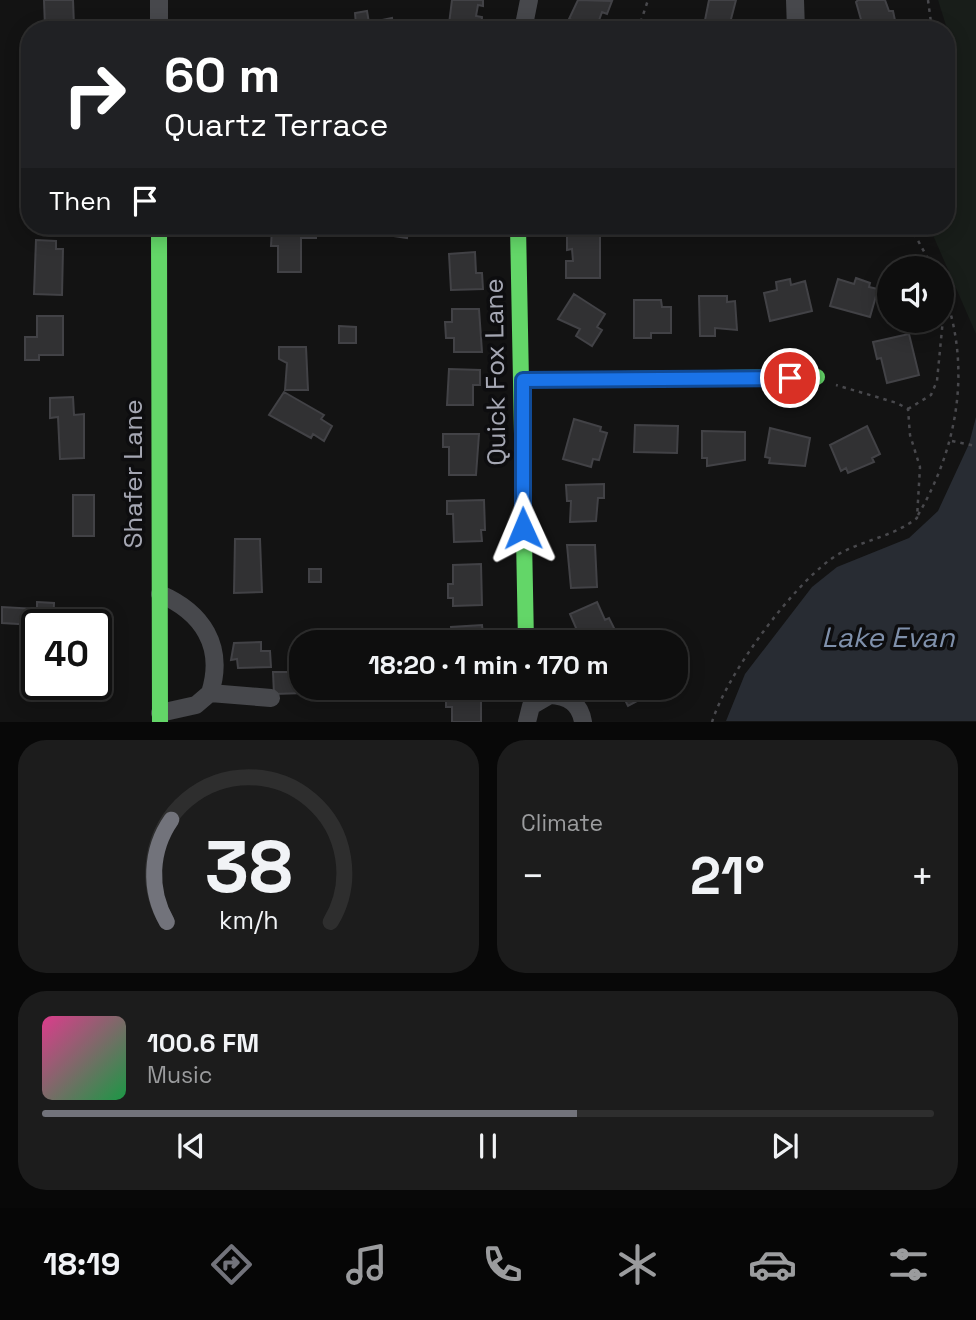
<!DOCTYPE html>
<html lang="en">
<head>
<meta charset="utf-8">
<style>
  body { margin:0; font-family:"Space Grotesk",sans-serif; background:#1c1c1c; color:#f1f3f6; height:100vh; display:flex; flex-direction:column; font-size:26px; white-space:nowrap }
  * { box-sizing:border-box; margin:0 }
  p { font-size:23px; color:#9b9c9e }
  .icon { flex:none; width:38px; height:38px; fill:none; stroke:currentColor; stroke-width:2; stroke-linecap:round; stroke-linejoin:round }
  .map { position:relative; height:722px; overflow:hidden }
  .details { display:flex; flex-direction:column; gap:18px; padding:18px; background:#080808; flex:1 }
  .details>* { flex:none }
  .top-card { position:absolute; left:21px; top:21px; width:934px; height:214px; border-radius:28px; box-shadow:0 4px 18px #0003,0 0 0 2px #2e2e2e; background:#202124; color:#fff; overflow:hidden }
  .controls { position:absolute; left:877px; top:256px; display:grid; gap:14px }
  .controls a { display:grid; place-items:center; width:77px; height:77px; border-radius:50%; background:#0e0e0e; box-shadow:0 4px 18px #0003,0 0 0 2px #2e2e2e; font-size:35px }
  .speed { position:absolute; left:21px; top:609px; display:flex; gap:14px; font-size:35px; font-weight:700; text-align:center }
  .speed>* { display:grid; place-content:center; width:91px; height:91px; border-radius:50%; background:#0e0e0e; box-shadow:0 4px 18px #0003,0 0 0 2px #2e2e2e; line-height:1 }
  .speed .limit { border:4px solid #111; border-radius:10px; background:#fff; color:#111 }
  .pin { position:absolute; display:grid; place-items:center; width:60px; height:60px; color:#fff; margin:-30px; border:4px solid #fff; border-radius:50%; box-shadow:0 2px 7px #0007 }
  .me { position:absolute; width:77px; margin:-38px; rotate:359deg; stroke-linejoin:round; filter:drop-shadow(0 0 5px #0008) }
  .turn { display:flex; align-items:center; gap:24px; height:147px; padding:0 28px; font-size:32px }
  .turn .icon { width:91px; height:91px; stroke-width:2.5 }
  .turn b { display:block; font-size:49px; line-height:60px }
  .then { display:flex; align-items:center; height:66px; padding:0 28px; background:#0003; gap:14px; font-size:26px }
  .big { font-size:52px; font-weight:800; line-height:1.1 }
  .details .tile { flex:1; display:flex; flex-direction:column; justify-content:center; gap:10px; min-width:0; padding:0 24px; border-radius:28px; background:#1c1c1c }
  .details .dial { align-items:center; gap:0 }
  .dial svg { height:182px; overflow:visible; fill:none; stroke:#2e2e2e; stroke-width:7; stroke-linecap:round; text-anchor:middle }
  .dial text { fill:#f1f3f6; stroke:none }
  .song { display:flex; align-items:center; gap:21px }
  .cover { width:84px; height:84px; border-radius:10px; background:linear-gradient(135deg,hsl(330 70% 55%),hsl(140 70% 35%)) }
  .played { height:7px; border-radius:4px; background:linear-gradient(90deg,#72737b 60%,#2e2e2e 60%) }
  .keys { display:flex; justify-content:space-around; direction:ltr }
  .heat { display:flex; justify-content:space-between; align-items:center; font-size:38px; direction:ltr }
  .details .tiles { flex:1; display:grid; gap:18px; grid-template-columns:1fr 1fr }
  .tile:last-child { grid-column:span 2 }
  .trip { position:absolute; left:289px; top:630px; width:399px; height:70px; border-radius:28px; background:#0e0e0e; box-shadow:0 4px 18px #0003,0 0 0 2px #2e2e2e; font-weight:800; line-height:70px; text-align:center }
  .tabs { display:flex; height:112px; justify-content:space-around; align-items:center; background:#060606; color:#9b9c9e }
  .tabs .icon { width:49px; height:49px }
  .tabs .selected { color:#72737b }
  .tabs b { font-size:32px; color:#f1f3f6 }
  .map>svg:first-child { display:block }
  .green { fill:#181d19 }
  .water { fill:#282c33 }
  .building { fill:#313133; stroke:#424246; stroke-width:2 }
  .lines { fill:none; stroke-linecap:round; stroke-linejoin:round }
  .path { stroke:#49494d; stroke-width:2.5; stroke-dasharray:3.5 5; stroke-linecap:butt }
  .street { stroke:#47484c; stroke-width:18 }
  .fast { stroke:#63d668; stroke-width:16 }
  .route-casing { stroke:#114b97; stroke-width:18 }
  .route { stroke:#1a73e8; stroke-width:12 }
  .labels { text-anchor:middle; stroke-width:7; stroke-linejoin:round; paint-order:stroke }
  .street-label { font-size:26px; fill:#a5a7b3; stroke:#0d0d0f }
  .water-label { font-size:28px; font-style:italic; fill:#7f90ab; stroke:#0d0d0f }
</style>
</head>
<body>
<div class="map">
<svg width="976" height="722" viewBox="0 0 976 722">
  <rect width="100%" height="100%" fill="#131313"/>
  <path class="green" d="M938 0H976V334L929 226H947L948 32Z"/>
  <path class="water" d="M976 417V721H726L745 674 812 587 837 567 909 538 938 511 969 444Z"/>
  <path class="building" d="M44 0H73L74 26 45 27Z
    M452 0H483V6L478 5 476 16 482 17 481 30H464V26L449 24Z
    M578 0 612 1 607 14 602 12 596 29 569 19Z
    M709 0H736L730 23 734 24 733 30H703Z
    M858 0H885L889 11H893L896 25H892L893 30H864L856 2Z
    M367 11 369 23 356 25 355 13Z
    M392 18 393 28 379 30 377 21Z
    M279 226H316V238H301V272H278V246H271L272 228Z
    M394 226H408L407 238 393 236Z
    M567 235H600V278H566V261H573L572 249 567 250Z
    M36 240 56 241V249H63L62 295 34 294Z
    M475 252 476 273H482L483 289 451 290 449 254Z
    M856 278 870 283 869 287 878 289 870 317 830 306 838 279 854 284Z
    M790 279 791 285 805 281 812 311 770 321 764 293 777 290 776 282Z
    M574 294 605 314 597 327 602 330 592 346 576 336 580 329 558 319Z
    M699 296H727V302L735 301 737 330 715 328V336H700Z
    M634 300H661L662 307H671V333H651V338H634Z
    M452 309H479L482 352H454V338H446L445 322H452Z
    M37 316H63V355H39V360H25V337H37Z
    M339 326 356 327V343H339Z
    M909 334 919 375 887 383 881 358 877 359 873 342Z
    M279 347H306L308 390H285L287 363 279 359Z
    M449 369 480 370V385H473V405H447Z
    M284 392 324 415 321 419 332 426 324 441 313 434 311 438 269 415Z
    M73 397 74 415 84 414V458L60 459 58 417 50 418V398Z
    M574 419 601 427 600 431 607 433 599 460 593 459 591 467 563 459Z
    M635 425 678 426 677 453 634 452Z
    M867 426 880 454 872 458 874 462 848 473 846 468 841 471 830 445Z
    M770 428 810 438 805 466 769 463 770 458 765 457Z
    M702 431 745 432V460L707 466V458H702Z
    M443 434H479L476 475H449V447H443Z
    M604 484V498H598L596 521 570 522 571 501H567L566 485Z
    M73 495H94V536H73Z
    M484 500 485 530H481L482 541 454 542 453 514H447V501Z
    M235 539H260L262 592 234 593Z
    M567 545H595L597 587 571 588Z
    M481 564 482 605 453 606V598H448V584H453V565Z
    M309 569H321V582H309Z
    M37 602 54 603 53 625H37V630L35 625 2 623V607L37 609Z
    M597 602 605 620 609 618 619 638 611 642H582L570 614Z
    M482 625 484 642H452L451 627Z
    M261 642V651H270L271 667 238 668 237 659 231 660 234 643Z
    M273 672H299L301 688H305V693L274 694Z
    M619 688H649L652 693 628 706Z
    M446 693H481V722H452V707H446Z"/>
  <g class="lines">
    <path class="path" d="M928 0 932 30
      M638 30 648 0
      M793 226 804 228 816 226
      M910 226 933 268
      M908 409 931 395 937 381 945 298
      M952 441 976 446
      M918 515C959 445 972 364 942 287
      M712 722C727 674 790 589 831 559 858 540 890 539 917 518L920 467 910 435 908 409 897 403 836 385"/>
    <path class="street" d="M159 0V30
      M795 0 796 30
      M523 30 529 0
      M160 594C202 612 225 646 210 693
      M160 713 196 705 210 693 271 698
      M527 722 531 706 550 695C568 696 580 703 583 722"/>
    <path class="fast" d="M159 226 160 722
      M518 226 526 642
      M523 380 817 377"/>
  </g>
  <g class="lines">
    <g class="route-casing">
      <path id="route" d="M523 528V380L790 378"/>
    </g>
    <use href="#route" class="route"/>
  </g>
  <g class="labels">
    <g class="street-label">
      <text transform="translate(495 372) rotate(-91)" y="9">Quick Fox Lane</text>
      <text transform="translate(133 474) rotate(-90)" y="9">Shafer Lane</text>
    </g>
    <g class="water-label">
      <text x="888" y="647">Lake Evan</text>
    </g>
  </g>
</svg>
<div class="controls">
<a><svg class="icon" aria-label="sound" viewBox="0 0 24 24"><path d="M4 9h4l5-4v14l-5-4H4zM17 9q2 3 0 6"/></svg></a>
</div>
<div class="speed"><div class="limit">40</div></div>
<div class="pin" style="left:790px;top:378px;background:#d93025"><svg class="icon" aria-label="arrive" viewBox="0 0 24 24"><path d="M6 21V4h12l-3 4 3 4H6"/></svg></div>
<svg class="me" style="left:523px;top:528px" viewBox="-20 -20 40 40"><path d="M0-17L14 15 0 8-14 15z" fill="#1a73e8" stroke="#fff" stroke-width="4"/></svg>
<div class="trip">18:20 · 1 min · 170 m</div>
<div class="top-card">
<div class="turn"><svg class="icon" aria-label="right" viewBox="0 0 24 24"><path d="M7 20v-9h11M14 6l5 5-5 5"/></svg><div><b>60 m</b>Quartz Terrace</div></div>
<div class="then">Then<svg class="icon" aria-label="arrive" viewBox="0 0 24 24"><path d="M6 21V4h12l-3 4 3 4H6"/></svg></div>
</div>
</div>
<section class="details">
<div class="tiles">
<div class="tile dial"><svg viewBox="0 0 100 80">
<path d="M14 69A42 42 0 1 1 86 69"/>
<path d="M14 69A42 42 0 0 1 16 24" stroke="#72737b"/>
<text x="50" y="56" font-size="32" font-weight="700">38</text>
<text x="50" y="72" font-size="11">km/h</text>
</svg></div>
<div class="tile"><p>Climate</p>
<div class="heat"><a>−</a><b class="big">21°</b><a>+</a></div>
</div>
<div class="tile">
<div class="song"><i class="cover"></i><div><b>100.6 FM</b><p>Music</p></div></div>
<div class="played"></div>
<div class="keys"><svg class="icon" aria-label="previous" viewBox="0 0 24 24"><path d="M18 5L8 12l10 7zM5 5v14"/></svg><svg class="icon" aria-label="pause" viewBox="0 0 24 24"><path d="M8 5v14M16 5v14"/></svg><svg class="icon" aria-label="next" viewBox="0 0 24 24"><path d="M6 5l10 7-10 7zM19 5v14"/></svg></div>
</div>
</div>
</section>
<nav class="tabs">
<b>18:19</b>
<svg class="icon selected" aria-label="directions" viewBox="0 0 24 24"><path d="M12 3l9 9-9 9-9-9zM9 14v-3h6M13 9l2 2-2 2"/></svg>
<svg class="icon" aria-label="music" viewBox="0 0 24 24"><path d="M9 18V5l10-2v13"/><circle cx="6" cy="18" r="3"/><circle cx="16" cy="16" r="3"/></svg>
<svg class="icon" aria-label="phone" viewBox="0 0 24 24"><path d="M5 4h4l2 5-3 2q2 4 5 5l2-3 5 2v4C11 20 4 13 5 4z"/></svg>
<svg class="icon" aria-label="climate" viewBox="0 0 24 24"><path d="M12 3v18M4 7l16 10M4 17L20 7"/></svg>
<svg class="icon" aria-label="car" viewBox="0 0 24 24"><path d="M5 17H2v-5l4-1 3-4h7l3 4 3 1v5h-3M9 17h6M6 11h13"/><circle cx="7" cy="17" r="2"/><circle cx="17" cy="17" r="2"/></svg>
<svg class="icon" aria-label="filters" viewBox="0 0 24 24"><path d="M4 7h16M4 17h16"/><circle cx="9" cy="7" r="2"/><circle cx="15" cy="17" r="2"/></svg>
</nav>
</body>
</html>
